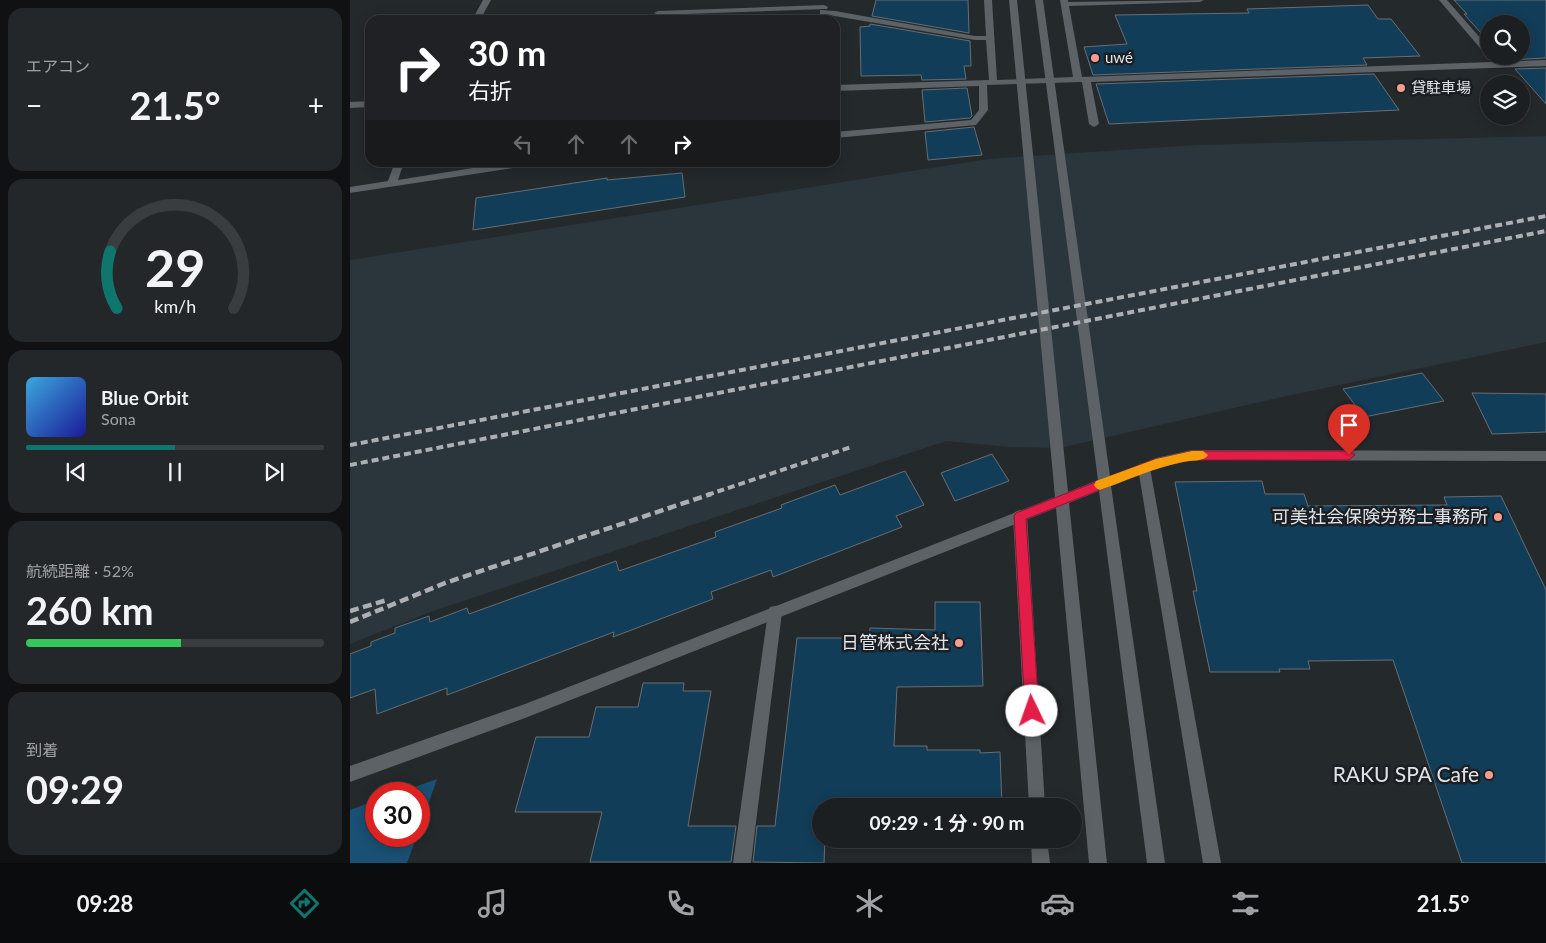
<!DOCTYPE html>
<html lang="ja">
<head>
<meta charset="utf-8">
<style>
  body { margin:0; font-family:Lato,"Noto Sans JP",sans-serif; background:#24272a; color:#f1f3f6; height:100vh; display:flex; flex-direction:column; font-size:19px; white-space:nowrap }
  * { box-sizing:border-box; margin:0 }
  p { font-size:16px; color:#a0a2a5 }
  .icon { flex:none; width:28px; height:28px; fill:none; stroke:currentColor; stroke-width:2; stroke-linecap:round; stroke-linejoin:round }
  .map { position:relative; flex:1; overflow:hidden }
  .panel { display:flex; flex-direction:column; gap:8px; padding:8px; background:#0f1112; width:350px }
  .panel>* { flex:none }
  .hud { position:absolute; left:15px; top:15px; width:475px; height:152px; border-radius:15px; box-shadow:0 2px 12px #0003,0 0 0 1px #393d3f; background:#202124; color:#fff; overflow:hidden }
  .fabs { position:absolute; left:1130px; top:15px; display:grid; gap:10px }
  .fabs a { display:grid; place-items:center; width:50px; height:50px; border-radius:50%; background:#1b1f21; box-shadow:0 2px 12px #0003,0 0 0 1px #393d3f; font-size:25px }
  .speed { position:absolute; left:15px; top:782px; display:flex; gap:10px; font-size:25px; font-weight:700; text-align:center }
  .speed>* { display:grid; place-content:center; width:65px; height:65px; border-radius:50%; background:#1b1f21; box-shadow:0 2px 12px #0003,0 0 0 1px #393d3f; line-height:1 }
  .speed .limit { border:8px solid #d22; background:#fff; color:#111 }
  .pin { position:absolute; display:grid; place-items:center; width:42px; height:42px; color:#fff; margin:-51px -21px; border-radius:50% 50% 50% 0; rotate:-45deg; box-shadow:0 0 5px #0007 }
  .pin .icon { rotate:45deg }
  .me { position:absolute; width:55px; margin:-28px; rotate:357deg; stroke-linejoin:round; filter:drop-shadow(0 0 4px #0008) }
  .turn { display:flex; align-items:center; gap:18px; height:105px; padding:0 20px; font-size:22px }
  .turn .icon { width:65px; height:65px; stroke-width:2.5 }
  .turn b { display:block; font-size:35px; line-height:42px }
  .lanes { display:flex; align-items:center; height:48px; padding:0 20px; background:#0003; justify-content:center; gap:25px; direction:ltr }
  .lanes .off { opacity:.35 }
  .big { font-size:38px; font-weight:700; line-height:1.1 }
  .panel .card { flex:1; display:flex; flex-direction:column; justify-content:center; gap:8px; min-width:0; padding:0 18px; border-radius:15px; background:#24272a }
  .panel .dial { align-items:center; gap:0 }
  .dial svg { height:130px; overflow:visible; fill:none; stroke:#393d3f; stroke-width:7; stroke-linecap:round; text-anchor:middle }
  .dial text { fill:#f1f3f6; stroke:none }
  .song { display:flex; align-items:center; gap:15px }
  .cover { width:60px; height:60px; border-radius:8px; background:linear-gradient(135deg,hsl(200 70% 55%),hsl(240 70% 35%)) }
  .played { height:5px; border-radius:2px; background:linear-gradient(90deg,#0f766e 50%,#393d3f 50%) }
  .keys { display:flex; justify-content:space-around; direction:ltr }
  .heat { display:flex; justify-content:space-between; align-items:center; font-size:28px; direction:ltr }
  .charge { height:8px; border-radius:4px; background:linear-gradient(90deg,#34c759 52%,#393d3f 0) }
  .trip { position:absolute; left:462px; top:798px; width:270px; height:50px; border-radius:25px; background:#1b1f21; box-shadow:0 2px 12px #0003,0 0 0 1px #393d3f; font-weight:700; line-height:50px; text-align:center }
  .menu { display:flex; height:80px; justify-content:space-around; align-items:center; background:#0b0c0d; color:#a0a2a5 }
  .menu .icon { width:35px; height:35px }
  .menu .active { color:#0f766e }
  .menu b { font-size:22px; color:#f1f3f6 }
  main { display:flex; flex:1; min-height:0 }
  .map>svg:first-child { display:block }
  .built { fill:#2b353c }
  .green { fill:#195073 }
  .building { fill:#123d58; stroke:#686e72 }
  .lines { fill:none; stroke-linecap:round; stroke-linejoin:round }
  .minor { fill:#5c6266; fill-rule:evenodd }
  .tertiary { fill:#5c6266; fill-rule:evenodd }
  .rail-far1 { stroke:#acb0b3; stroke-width:4; stroke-dasharray:7 4; stroke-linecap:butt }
  .rail { stroke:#acb0b3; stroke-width:4.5; stroke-dasharray:9 4.5; stroke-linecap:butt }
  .route { fill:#e11d48; stroke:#92132f }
  .slow { fill:#f59e0b }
  .poi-dot { fill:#f59d8e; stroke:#1b1f23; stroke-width:2 }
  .labels { text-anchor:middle; stroke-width:5; stroke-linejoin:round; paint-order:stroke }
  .far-poi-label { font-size:15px; fill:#e1e4e7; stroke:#1b1f23; text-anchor:start }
  .poi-label { font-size:18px; fill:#e1e4e7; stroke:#1b1f23; text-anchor:end }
  .near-poi-label { font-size:21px; fill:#e1e4e7; stroke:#1b1f23; text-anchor:end }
</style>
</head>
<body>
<main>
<section class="panel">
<div class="card"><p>エアコン</p>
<div class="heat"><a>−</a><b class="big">21.5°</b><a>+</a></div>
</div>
<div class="card dial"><svg viewBox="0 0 100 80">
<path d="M14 69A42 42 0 1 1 86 69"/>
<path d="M14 69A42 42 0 0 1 10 34" stroke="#0f766e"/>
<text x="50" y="56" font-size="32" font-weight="700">29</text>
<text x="50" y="72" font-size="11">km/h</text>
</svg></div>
<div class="card">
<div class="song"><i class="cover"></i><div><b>Blue Orbit</b><p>Sona</p></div></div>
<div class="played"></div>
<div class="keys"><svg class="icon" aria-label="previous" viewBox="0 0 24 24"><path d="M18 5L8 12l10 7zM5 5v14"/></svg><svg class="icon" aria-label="pause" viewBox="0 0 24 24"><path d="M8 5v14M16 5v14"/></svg><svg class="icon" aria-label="next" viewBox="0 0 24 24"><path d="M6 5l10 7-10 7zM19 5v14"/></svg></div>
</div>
<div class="card"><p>航続距離 · 52%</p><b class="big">260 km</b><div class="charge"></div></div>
<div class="card"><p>到着</p><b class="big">09:29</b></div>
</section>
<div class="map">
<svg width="1196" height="863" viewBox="0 0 1196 863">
  <rect width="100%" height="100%" fill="#24292c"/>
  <path class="built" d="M1196 136V342L932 397 710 448 659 447 596 441 83 611 0 644V260L638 159 847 145Z"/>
  <path class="green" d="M87 779 69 831V794H45Z
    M26 800V836H67L57 863H0V810Z"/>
  <path class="building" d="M526 0H618L619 33 522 16Z
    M1104 0H1196V58L1157 60 1154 56H1171V24H1139V42L1114 14H1117Z
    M1018 5 1028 19H1041L1070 56 1013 58 1017 65 743 75 734 47 777 44 765 15 899 13 897 9Z
    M520 24 620 41 621 66H614L616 79 572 80 571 75 511 76 510 27 520 26Z
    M1196 68V104L1165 69Z
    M1024 74 1049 110 759 124 746 84Z
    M617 88 622 116 620 118 575 122 572 90Z
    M624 127 632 155 578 160 575 132Z
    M332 173 335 197 123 230 126 198 257 178V180Z
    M1072 373 1094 401 1014 417 993 389Z
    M1122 393 1196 394V432L1142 434Z
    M642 454 659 481 605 501 591 473Z
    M555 471 574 505 546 516 552 527 423 577 421 570 361 592 363 599 263 637 264 632 97 695V688L27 714 25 689 0 698V654L21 646V642L45 633V628L79 616 80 622 117 608 119 614 266 561 269 571 366 537 365 532 432 508 431 505 485 485 490 495Z
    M912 481 915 494H954L958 506 1097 505 1094 497 1151 496 1196 590V863H1112L1043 660 958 661 960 669H929L930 672H860L843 591H847L825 482Z
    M585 602H630L633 686 547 687 544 746H577V750H630V753L650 752 652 806H471V839H475L474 863 403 862 407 826H425L447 638H519L520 628 585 630Z
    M293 683H334L333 691H361L338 826H386L381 862H240L252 812H165L186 737H239L246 707H288Z"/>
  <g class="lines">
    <path class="minor" d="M133 0H141L130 20H122Z
      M634 0H642L647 80 723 77 710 0H718V2L854 0 850 2 719 6 732 77 1196 60V66L741 82 749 124 744 127 739 124 732 82 637 85 638 110 626 125 485 138V132L621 120 629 110V86L485 91V85L639 80 636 40H625L473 14H470V10L485 11 625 36H636Z
      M1089 0H1097L1139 48V55H1136Z
      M474 5 478 7 477 9 308 15 304 13 308 11Z
      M20 101V107L0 108V102Z
      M45 162H54L48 180 160 162H186L182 165 0 193V187L38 181Z
      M794 463 799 464 800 468 871 863H853L788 468 789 464Z
      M670 510 675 512 677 516 695 806H679L663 516 665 512Z
      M425 606 430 607 432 612 401 863H383L418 612 420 607Z
      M681 839H697L700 863H682Z"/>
    <path class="tertiary" d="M659 0H667L718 492 748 480 685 0H693L760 476 806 458 842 450 1196 451V461L842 460 808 468 761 486 815 863H797L749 491 719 503 757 863H739L706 508 175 718 0 782V766L175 704 705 497Z"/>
    <path class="rail-far1" d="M0 445 1196 216
      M0 465 1196 231
      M357 495 501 447"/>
    <path class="rail" d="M0 611 37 600
      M0 622 95 583 361 494"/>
  </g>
  <path class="route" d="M842 451H999L1005 455 999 460H842L808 467 676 519 689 711 687 716 682 718 677 716 675 711 664 516 666 513 802 460Z"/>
  <path class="slow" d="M842 451H853L858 455C854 462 841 460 833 462 804 468 778 480 750 490L746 488 744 485 746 481 806 459Z"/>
  <g class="poi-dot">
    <circle cx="745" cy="58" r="5"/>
    <circle cx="1051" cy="88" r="5"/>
    <circle cx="1148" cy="517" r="5"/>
    <circle cx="609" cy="643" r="5"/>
    <circle cx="1139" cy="775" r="5"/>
  </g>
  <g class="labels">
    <g class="far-poi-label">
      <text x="755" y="63">uwé</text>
      <text x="1061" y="93">貸駐車場</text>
    </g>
    <g class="poi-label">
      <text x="1138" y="523">可美社会保険労務士事務所</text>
      <text x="599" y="649">日管株式会社</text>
    </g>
    <g class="near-poi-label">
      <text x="1129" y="782">RAKU SPA Cafe</text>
    </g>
  </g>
</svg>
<div class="fabs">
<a><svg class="icon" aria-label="search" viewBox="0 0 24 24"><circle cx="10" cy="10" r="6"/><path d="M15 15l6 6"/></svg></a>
<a><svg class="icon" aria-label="layers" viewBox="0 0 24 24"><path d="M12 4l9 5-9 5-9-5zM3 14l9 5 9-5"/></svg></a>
</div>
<div class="speed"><div class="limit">30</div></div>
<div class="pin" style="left:999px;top:455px;background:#d93025"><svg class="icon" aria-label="arrive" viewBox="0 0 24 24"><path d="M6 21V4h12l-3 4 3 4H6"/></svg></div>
<svg class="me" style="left:682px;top:711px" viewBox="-20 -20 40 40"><circle r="19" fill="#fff"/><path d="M0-13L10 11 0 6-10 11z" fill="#e11d48"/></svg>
<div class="trip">09:29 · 1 分 · 90 m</div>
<div class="hud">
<div class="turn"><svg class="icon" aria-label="right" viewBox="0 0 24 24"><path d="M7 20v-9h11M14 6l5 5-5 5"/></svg><div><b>30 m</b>右折</div></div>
<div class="lanes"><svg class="icon off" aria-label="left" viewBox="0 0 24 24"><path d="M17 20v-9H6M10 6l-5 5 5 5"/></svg><svg class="icon off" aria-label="ahead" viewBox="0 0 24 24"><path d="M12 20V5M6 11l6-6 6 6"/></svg><svg class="icon off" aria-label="ahead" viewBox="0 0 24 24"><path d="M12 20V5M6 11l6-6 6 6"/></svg><svg class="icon" aria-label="right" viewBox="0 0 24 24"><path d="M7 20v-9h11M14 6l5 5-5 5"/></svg></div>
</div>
</div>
</main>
<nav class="menu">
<b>09:28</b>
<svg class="icon active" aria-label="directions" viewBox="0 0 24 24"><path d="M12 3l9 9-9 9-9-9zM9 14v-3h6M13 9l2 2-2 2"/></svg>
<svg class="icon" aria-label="music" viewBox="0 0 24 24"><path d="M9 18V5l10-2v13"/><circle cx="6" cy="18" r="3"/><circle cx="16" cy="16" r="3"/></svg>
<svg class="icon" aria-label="phone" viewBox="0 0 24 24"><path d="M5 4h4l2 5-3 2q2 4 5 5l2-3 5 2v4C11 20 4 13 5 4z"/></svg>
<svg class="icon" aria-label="climate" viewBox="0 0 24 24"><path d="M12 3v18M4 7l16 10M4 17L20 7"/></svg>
<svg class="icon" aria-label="car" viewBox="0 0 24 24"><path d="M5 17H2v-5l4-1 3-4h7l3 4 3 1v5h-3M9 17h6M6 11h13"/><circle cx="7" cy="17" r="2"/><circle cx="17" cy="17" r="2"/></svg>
<svg class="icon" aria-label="filters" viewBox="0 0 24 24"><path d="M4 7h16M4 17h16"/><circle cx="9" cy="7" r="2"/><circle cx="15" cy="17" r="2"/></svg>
<b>21.5°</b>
</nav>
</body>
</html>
